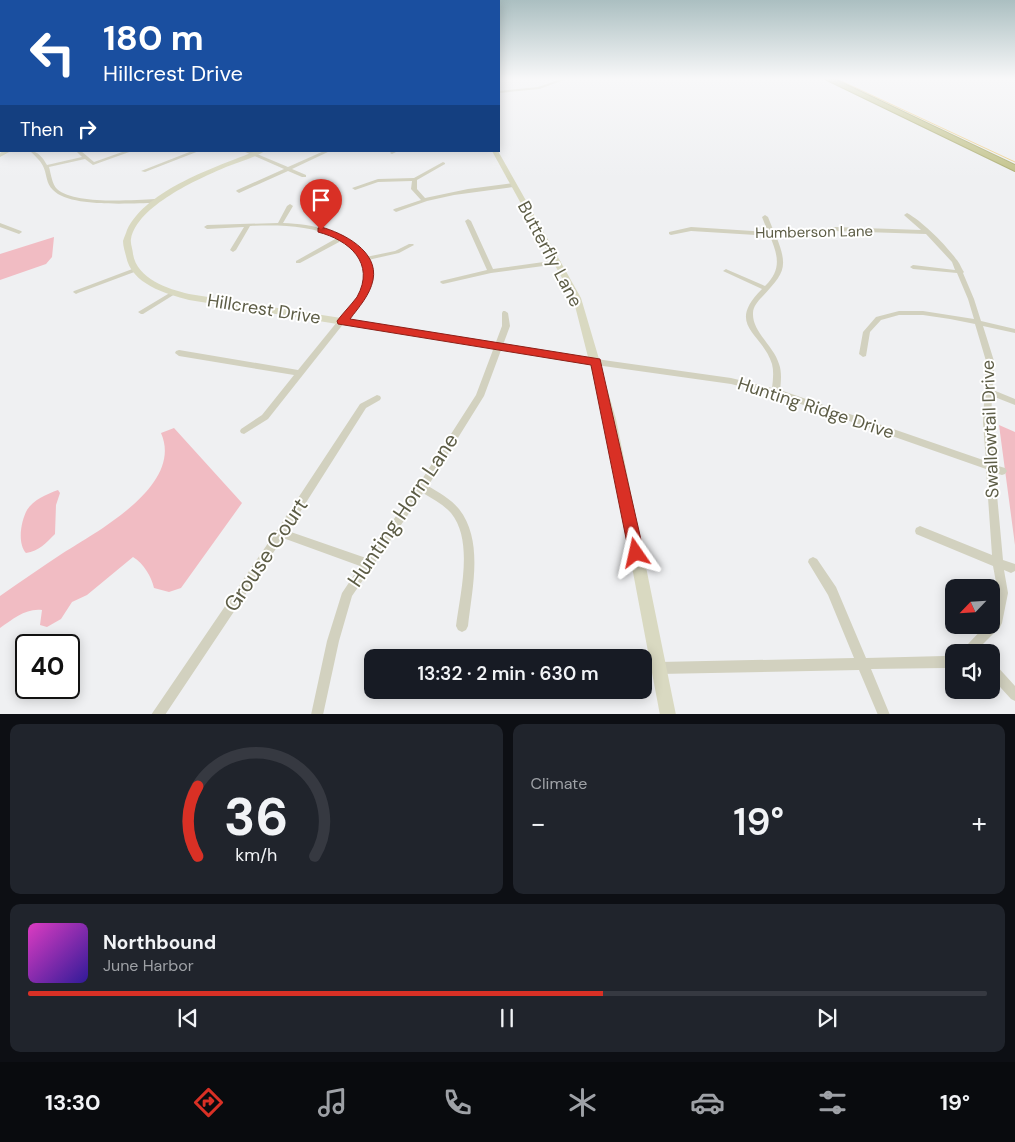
<!DOCTYPE html>
<html lang="en">
<head>
<meta charset="utf-8">
<style>
  body { margin:0; font-family:"DM Sans",sans-serif; background:#20242c; color:#f1f3f6; height:100vh; display:flex; flex-direction:column; font-size:19px; white-space:nowrap }
  * { box-sizing:border-box; margin:0 }
  p { font-size:16px; color:#9ea1a6 }
  .icon { flex:none; width:28px; height:28px; fill:none; stroke:currentColor; stroke-width:2; stroke-linecap:round; stroke-linejoin:round }
  .map { position:relative; height:714px; overflow:hidden }
  .sheet { display:flex; flex-direction:column; gap:10px; padding:10px; background:#0d0f14; flex:1 }
  .sheet>* { flex:none }
  .top-card { position:absolute; left:0px; top:0px; width:500px; height:152px; box-shadow:0 2px 12px #0003; background:#1a4fa0; color:#fff; overflow:hidden }
  .needle { width:32px; rotate:245deg }
  .buttons { position:absolute; left:945px; top:579px; display:grid; gap:10px }
  .buttons a { display:grid; place-items:center; width:55px; height:55px; border-radius:10px; background:#171b24; box-shadow:0 2px 12px #0003; font-size:25px }
  .speed { position:absolute; left:15px; top:634px; display:flex; gap:10px; font-size:25px; font-weight:700; text-align:center }
  .speed>* { display:grid; place-content:center; width:65px; height:65px; border-radius:50%; background:#171b24; box-shadow:0 2px 12px #0003; line-height:1 }
  .speed .limit { border:2px solid #111; border-radius:8px; background:#fff; color:#111 }
  .pin { position:absolute; display:grid; place-items:center; width:42px; height:42px; color:#fff; margin:-51px -21px; border-radius:50% 50% 50% 0; rotate:-45deg; box-shadow:0 0 5px #0007 }
  .pin .icon { rotate:45deg }
  .me { position:absolute; width:55px; margin:-28px; rotate:349deg; stroke-linejoin:round; filter:drop-shadow(0 0 4px #0008) }
  .turn { display:flex; align-items:center; gap:18px; height:105px; padding:0 20px; font-size:22px }
  .turn .icon { width:65px; height:65px; stroke-width:2.5 }
  .turn b { display:block; font-size:35px; line-height:42px }
  .then { display:flex; align-items:center; height:48px; padding:0 20px; background:#0003; gap:10px; font-size:19px }
  .big { font-size:38px; font-weight:600; line-height:1.1 }
  .sheet .card { flex:1; display:flex; flex-direction:column; justify-content:center; gap:8px; min-width:0; padding:0 18px; border-radius:10px; background:#20242c }
  .sheet .dial { align-items:center; gap:0 }
  .dial svg { height:130px; overflow:visible; fill:none; stroke:#363941; stroke-width:7; stroke-linecap:round; text-anchor:middle }
  .dial text { fill:#f1f3f6; stroke:none }
  .song { display:flex; align-items:center; gap:15px }
  .cover { width:60px; height:60px; border-radius:8px; background:linear-gradient(135deg,hsl(310 70% 55%),hsl(250 70% 35%)) }
  .played { height:5px; border-radius:2px; background:linear-gradient(90deg,#d93025 60%,#363941 60%) }
  .keys { display:flex; justify-content:space-around; direction:ltr }
  .heat { display:flex; justify-content:space-between; align-items:center; font-size:28px; direction:ltr }
  .sheet .tiles { flex:1; display:grid; gap:10px; grid-template-columns:1fr 1fr }
  .card:last-child { grid-column:span 2 }
  .trip { position:absolute; left:364px; top:649px; width:288px; height:50px; border-radius:10px; background:#171b24; box-shadow:0 2px 12px #0003; font-weight:600; line-height:50px; text-align:center }
  .tabs { display:flex; height:80px; justify-content:space-around; align-items:center; background:#090b0e; color:#9ea1a6 }
  .tabs .icon { width:35px; height:35px }
  .tabs .current { color:#d93025 }
  .tabs b { font-size:22px; color:#f1f3f6 }
  .map>svg:first-child { display:block }
  .green { fill:#f1bcc3 }
  .lines { fill:none; stroke-linecap:round; stroke-linejoin:round }
  .stream { stroke:#efd087; stroke-width:1 }
  .highway-casing { stroke:#abac70; stroke-width:2 }
  .street { fill:#d2d1bf; fill-rule:evenodd }
  .secondary { fill:#d9d9c1; fill-rule:evenodd }
  .highway { fill:#c0c085; fill-rule:evenodd }
  .route { fill:#d93025; stroke:#8d1f18 }
  .labels { text-anchor:middle; stroke-width:4; stroke-linejoin:round; paint-order:stroke }
  .far-street-label { font-size:15px; fill:#5d5d46; stroke:#fff }
  .street-label { font-size:18px; fill:#5d5d46; stroke:#fff }
  .near-street-label { font-size:21px; fill:#5d5d46; stroke:#fff }
</style>
</head>
<body>
<div class="map">
<svg width="1015" height="715" viewBox="0 0 1015 715">
  <rect width="100%" height="100%" fill="#eff0f2"/>
  <path class="green" d="M54 237 52 257 46 264 0 280V254Z
    M999 425 1015 432V545Z
    M174 428 242 503 181 588 169 592 154 588C151 576 144 564 133 557L87 595 72 602 61 619 47 627 40 625 42 610C26 608 13 619 0 628V596C21 581 42 567 63 553 98 531 184 485 161 433Z
    M58 490 60 493 56 505 55 534C46 543 39 551 26 553 17 543 21 521 27 510 33 500 47 494 58 490Z"/>
  <g class="lines">
    <path class="stream" d="M837 79 1015 162"/>
    <g class="highway-casing">
      <path id="highway" d="M825 79H834L1015 165V171Z"/>
    </g>
    <path class="street" d="M0 79H1V81H0Z
      M561 79H567L539 89 499 93V91L538 87Z
      M0 102H1V105H0Z
      M0 117H1V120H0Z
      M0 133H1V136H0Z
      M0 148H1V150H0Z
      M30 151C38 151 43 158 47 165L82 157 76 151H81L94 162 125 151H132L93 165 85 159 49 167C51 174 52 184 57 189 75 205 132 200 155 199L158 201 155 203C131 203 70 208 53 190 46 184 47 174 43 166 40 160 35 156 30 151Z
      M192 151H199L145 172 141 171Z
      M243 151H250L288 167 324 151H330L292 169 306 175V177H302L288 171 239 193 236 191 237 190 284 169Z
      M392 151H398L392 154 390 153Z
      M443 162 445 163V164L417 180V189L425 198 468 189 513 183 516 185 513 187 454 195 427 201 396 212 393 210 394 209 421 200 411 189 412 181 378 182 355 190 352 188 378 179 414 178Z
      M290 204 293 206 283 223C313 224 348 231 366 257L395 251 409 244H413L414 245 399 253 368 260C375 276 372 285 363 299L268 419 244 434 241 433 240 431 241 429 262 415 294 375 179 356 175 353 176 351 179 350 298 370C311 354 324 338 337 322 348 310 361 297 365 281 370 265 355 248 341 241L300 263H296V261L337 238C310 225 279 225 250 226L236 250 233 252 230 250 244 227 207 229 204 227 207 225 278 223 287 206Z
      M907 213C922 221 946 245 956 259 960 263 961 268 964 272L963 273 974 299 981 321 1015 329V333L983 326 994 361 993 390 1015 399V405L992 396 991 423 995 465 1005 468 1007 471 1005 474 1002 475 995 473 1003 560 1015 564V571L1011 573 1004 570 1008 593 1002 623 1000 627 975 652H957L959 648 968 644 986 625H991V620L998 593 993 566 916 534 915 531 916 528 920 526 992 555 986 469 775 395 731 384 596 365 592 362 596 359 731 378 772 388C773 380 774 372 772 364 762 332 725 326 762 289L723 271 726 269 728 270 765 286C782 269 778 256 770 236L691 231 671 235 669 234V232L691 227 768 232 762 217 765 215 768 217 774 232 787 233 834 227 921 230 905 216 904 215ZM834 231 926 234 952 262 955 270 913 265 910 267 913 269 957 273 968 299 974 319 923 311H899L876 317 863 332 859 354 863 357 866 356 870 332 881 320 899 315H923L950 319 975 324 986 361 983 423 986 461 780 390C781 382 782 372 779 364 774 346 752 332 753 313 753 307 758 301 762 297 784 273 789 268 776 236L787 237Z
      M468 219 471 221 493 269 558 260 561 262 558 264 491 273 443 284 441 283 440 282 441 281 487 270 465 221Z
      M0 223 21 231 22 232 19 234 0 227Z
      M135 268 138 270 137 271 78 293 76 294 73 292 74 291Z
      M173 291 176 293 175 294 143 314H141L138 312Z
      M503 311H505L508 313 510 326 484 396 428 486C438 492 451 499 459 509 484 541 472 589 468 626L466 630 462 632 458 630 456 626C460 594 474 541 451 513 444 505 433 499 423 493L352 596 339 641 323 715H311L327 641 342 593 360 566 283 538 165 715H151L277 530 360 404 377 395 380 396 381 398 380 400 366 408 288 531 366 558 419 484 476 395 502 326V313Z
      M813 557 817 559 836 587 866 658 944 656 954 651 957 652H954V664L945 668 871 669 890 715H878L859 670 659 674 655 672 653 668 655 664 659 662 854 658 828 595 808 562 809 559Z
      M991 662 995 664 1015 686V701L1011 699 991 677Z"/>
    <path class="secondary" d="M3 151H11L0 157V153Z
      M256 151H265C254 158 239 162 226 167 198 179 137 206 131 239 130 243 133 250 133 254 137 279 168 289 189 294L588 357 573 298 492 151H498L581 298 599 359 601 362 600 364 616 419 676 715H660L604 419 590 365 189 300C166 294 131 284 126 256 125 252 123 246 123 241 124 237 126 234 127 230 147 189 216 167 256 151Z"/>
    <use href="#highway" class="highway"/>
  </g>
  <linearGradient id="sky" x2="0" y2="1"><stop stop-color="#abbfc1"/><stop offset="0.44" stop-color="#f8f8f9"/><stop offset="1" stop-color="#f8f8f9" stop-opacity="0"/></linearGradient>
  <rect width="1015" height="179" fill="url(#sky)"/>
  <path class="route" d="M321 227C343 233 379 251 373 280 370 295 359 307 350 319L600 359 644 553 642 558 636 560 631 558 629 553 591 365 338 324 337 321C343 313 351 305 357 297 376 263 349 240 318 232V228Z"/>
  <g class="labels">
    <g class="far-street-label">
      <text transform="translate(814 232) rotate(-1)" y="5">Humberson Lane</text>
    </g>
    <g class="street-label">
      <text transform="translate(550 254) rotate(62)" y="6">Butterfly Lane</text>
      <text transform="translate(264 309) rotate(9)" y="6">Hillcrest Drive</text>
      <text transform="translate(816 408) rotate(18)" y="6">Hunting Ridge Drive</text>
      <text transform="translate(990 429) rotate(-92)" y="6">Swallowtail Drive</text>
    </g>
    <g class="near-street-label">
      <text transform="translate(403 510) rotate(-56)" y="7">Hunting Horn Lane</text>
      <text transform="translate(266 555) rotate(-56)" y="7">Grouse Court</text>
    </g>
  </g>
</svg>
<div class="buttons">
<a><svg class="needle" viewBox="-14 -14 28 28"><path d="M0-13l5 13h-10z" fill="#e53935"/><path d="M0 13l5-13h-10z" fill="#9ea1a6"/></svg></a>
<a><svg class="icon" aria-label="sound" viewBox="0 0 24 24"><path d="M4 9h4l5-4v14l-5-4H4zM17 9q2 3 0 6"/></svg></a>
</div>
<div class="speed"><div class="limit">40</div></div>
<div class="pin" style="left:321px;top:230px;background:#d93025"><svg class="icon" aria-label="arrive" viewBox="0 0 24 24"><path d="M6 21V4h12l-3 4 3 4H6"/></svg></div>
<svg class="me" style="left:636px;top:553px" viewBox="-20 -20 40 40"><path d="M0-17L14 15 0 8-14 15z" fill="#d93025" stroke="#fff" stroke-width="4"/></svg>
<div class="trip">13:32 · 2 min · 630 m</div>
<div class="top-card">
<div class="turn"><svg class="icon" aria-label="left" viewBox="0 0 24 24"><path d="M17 20v-9H6M10 6l-5 5 5 5"/></svg><div><b>180 m</b>Hillcrest Drive</div></div>
<div class="then">Then<svg class="icon" aria-label="right" viewBox="0 0 24 24"><path d="M7 20v-9h11M14 6l5 5-5 5"/></svg></div>
</div>
</div>
<section class="sheet">
<div class="tiles">
<div class="card dial"><svg viewBox="0 0 100 80">
<path d="M14 69A42 42 0 1 1 86 69"/>
<path d="M14 69A42 42 0 0 1 14 26" stroke="#d93025"/>
<text x="50" y="56" font-size="32" font-weight="700">36</text>
<text x="50" y="72" font-size="11">km/h</text>
</svg></div>
<div class="card"><p>Climate</p>
<div class="heat"><a>−</a><b class="big">19°</b><a>+</a></div>
</div>
<div class="card">
<div class="song"><i class="cover"></i><div><b>Northbound</b><p>June Harbor</p></div></div>
<div class="played"></div>
<div class="keys"><svg class="icon" aria-label="previous" viewBox="0 0 24 24"><path d="M18 5L8 12l10 7zM5 5v14"/></svg><svg class="icon" aria-label="pause" viewBox="0 0 24 24"><path d="M8 5v14M16 5v14"/></svg><svg class="icon" aria-label="next" viewBox="0 0 24 24"><path d="M6 5l10 7-10 7zM19 5v14"/></svg></div>
</div>
</div>
</section>
<nav class="tabs">
<b>13:30</b>
<svg class="icon current" aria-label="directions" viewBox="0 0 24 24"><path d="M12 3l9 9-9 9-9-9zM9 14v-3h6M13 9l2 2-2 2"/></svg>
<svg class="icon" aria-label="music" viewBox="0 0 24 24"><path d="M9 18V5l10-2v13"/><circle cx="6" cy="18" r="3"/><circle cx="16" cy="16" r="3"/></svg>
<svg class="icon" aria-label="phone" viewBox="0 0 24 24"><path d="M5 4h4l2 5-3 2q2 4 5 5l2-3 5 2v4C11 20 4 13 5 4z"/></svg>
<svg class="icon" aria-label="climate" viewBox="0 0 24 24"><path d="M12 3v18M4 7l16 10M4 17L20 7"/></svg>
<svg class="icon" aria-label="car" viewBox="0 0 24 24"><path d="M5 17H2v-5l4-1 3-4h7l3 4 3 1v5h-3M9 17h6M6 11h13"/><circle cx="7" cy="17" r="2"/><circle cx="17" cy="17" r="2"/></svg>
<svg class="icon" aria-label="filters" viewBox="0 0 24 24"><path d="M4 7h16M4 17h16"/><circle cx="9" cy="7" r="2"/><circle cx="15" cy="17" r="2"/></svg>
<b>19°</b>
</nav>
</body>
</html>
